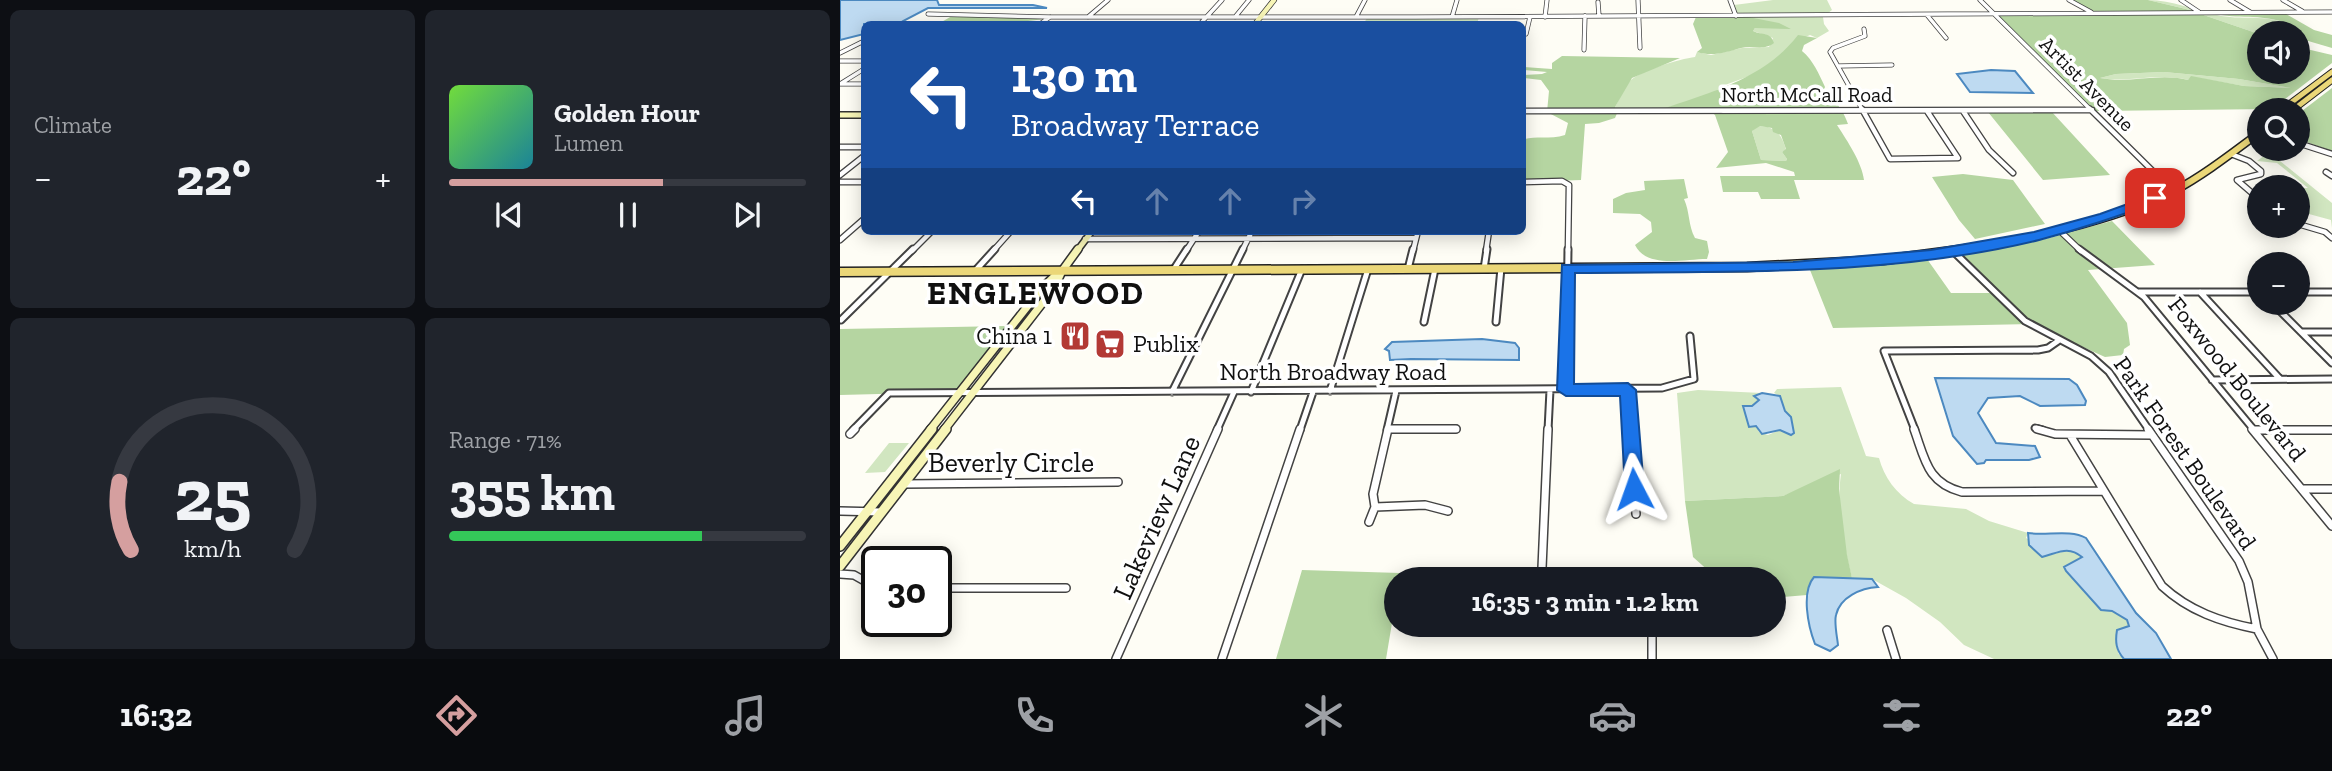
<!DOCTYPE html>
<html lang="en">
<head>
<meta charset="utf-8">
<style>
  body { margin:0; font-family:"Zilla Slab",serif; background:#20242c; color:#f1f3f6; height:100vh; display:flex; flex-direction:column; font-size:26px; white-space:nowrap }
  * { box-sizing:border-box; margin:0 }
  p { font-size:23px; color:#9ea1a6 }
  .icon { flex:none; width:38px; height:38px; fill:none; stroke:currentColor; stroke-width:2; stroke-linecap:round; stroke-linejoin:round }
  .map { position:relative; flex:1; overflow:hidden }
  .sheet { display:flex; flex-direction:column; gap:10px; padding:10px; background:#0d0f14; width:840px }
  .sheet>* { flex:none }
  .guide { position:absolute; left:21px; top:21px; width:665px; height:214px; border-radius:10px; box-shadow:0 4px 18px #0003; background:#1a4fa0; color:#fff; overflow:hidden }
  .fabs { position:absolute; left:1407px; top:21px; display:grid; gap:14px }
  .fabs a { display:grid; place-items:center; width:63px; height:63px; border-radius:50%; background:#171b24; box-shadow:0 4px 18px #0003; font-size:35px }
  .speed { position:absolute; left:21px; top:546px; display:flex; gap:14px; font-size:35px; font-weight:700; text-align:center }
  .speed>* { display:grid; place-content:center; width:91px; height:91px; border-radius:50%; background:#171b24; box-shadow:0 4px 18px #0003; line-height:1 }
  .speed .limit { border:4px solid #111; border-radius:10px; background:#fff; color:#111 }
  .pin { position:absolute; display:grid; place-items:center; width:60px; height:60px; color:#fff; margin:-30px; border-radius:14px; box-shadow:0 4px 10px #0006 }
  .me { position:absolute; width:77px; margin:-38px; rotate:356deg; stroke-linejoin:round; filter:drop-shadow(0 0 5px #0008) }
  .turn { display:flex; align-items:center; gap:24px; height:147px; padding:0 35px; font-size:32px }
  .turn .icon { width:91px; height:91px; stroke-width:2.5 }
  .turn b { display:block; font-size:49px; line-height:60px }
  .lanes { display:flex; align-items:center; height:66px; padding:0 35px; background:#0003; justify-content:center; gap:35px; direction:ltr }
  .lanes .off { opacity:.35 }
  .big { font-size:52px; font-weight:700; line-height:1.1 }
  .sheet .widget { flex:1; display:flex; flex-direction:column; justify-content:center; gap:10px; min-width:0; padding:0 24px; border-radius:10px; background:#20242c }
  .sheet .dial { align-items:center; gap:0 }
  .dial svg { height:182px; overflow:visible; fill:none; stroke:#363941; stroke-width:7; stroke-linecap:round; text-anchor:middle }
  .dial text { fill:#f1f3f6; stroke:none }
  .song { display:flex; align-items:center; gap:21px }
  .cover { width:84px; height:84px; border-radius:10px; background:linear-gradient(135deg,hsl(100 70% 55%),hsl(190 70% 35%)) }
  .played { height:7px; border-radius:4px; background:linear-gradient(90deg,#d59f9f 60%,#363941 60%) }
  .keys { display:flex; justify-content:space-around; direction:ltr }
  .heat { display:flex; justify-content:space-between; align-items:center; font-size:38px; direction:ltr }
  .charge { height:10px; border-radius:5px; background:linear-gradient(90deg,#34c759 71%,#363941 0) }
  .sheet .tiles { flex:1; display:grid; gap:10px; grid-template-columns:repeat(2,1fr) }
  .trip { position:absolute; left:544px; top:567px; width:402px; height:70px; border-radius:35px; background:#171b24; box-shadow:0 4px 18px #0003; font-weight:700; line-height:70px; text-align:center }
  .dock { display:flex; height:112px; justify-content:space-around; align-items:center; background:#090b0e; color:#9ea1a6 }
  .dock .icon { width:49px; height:49px }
  .dock .on { color:#d59f9f }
  .dock b { font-size:32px; color:#f1f3f6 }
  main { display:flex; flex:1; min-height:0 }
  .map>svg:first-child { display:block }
  .green { fill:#d1e6c0 }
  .forest { fill:#b5d5a1; fill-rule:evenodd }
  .water { fill:#bedaf1; stroke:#4c89c0; stroke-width:2 }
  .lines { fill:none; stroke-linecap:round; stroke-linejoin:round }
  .street-far3-casing { stroke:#434343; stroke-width:5 }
  .street-far2-casing { stroke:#434343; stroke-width:7 }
  .street-far1-casing { stroke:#434343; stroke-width:9 }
  .street-casing { stroke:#434343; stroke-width:10 }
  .secondary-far3-casing { stroke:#323232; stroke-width:6 }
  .secondary-far2-casing { stroke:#323232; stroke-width:8 }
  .secondary-far1-casing { stroke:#323232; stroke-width:10 }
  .secondary-casing { stroke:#323232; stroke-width:12 }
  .primary-far2-casing { stroke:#212121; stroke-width:7 }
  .primary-far1-casing { stroke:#212121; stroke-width:9 }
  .primary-casing { stroke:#212121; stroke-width:11 }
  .street-far3 { stroke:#fff; stroke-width:3.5 }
  .street-far2 { stroke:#fff; stroke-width:4.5 }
  .street-far1 { stroke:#fff; stroke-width:5 }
  .street { stroke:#fff; stroke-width:7 }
  .secondary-far3 { stroke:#f7f5b6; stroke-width:4.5 }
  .secondary-far2 { stroke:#f7f5b6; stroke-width:5 }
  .secondary-far1 { stroke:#f7f5b6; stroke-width:7 }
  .secondary { stroke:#f7f5b6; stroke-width:9 }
  .primary-far2 { stroke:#ebd778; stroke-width:5 }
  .primary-far1 { stroke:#ebd778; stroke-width:6 }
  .primary { stroke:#ebd778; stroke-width:8 }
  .route { fill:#1a73e8; stroke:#114b97; stroke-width:2 }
  .labels { text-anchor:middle; stroke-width:7; stroke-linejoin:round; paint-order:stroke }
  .far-street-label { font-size:21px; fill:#101010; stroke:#fff }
  .poi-label { font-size:24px; fill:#101010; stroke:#fff; text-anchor:end }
  .street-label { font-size:24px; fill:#101010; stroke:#fff }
  .near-street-label { font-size:28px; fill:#101010; stroke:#fff }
  .district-label { font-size:32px; font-weight:bold; letter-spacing:2px; fill:#101010; stroke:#fff }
</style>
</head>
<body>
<main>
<section class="sheet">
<div class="tiles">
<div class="widget"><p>Climate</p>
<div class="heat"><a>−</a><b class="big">22°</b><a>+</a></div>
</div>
<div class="widget">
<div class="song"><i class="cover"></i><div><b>Golden Hour</b><p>Lumen</p></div></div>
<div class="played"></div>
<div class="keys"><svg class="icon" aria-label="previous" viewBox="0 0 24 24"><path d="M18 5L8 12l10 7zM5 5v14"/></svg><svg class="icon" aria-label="pause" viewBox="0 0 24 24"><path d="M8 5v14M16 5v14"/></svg><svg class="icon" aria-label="next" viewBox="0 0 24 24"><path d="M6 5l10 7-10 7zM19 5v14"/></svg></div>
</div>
<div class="widget dial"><svg viewBox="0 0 100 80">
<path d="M14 69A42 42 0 1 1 86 69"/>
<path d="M14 69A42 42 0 0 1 9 39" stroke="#d59f9f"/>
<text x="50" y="56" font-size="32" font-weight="700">25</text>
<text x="50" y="72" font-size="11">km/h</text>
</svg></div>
<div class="widget"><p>Range · 71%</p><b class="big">355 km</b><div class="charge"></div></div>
</div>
</section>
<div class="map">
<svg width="1492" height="659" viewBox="0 0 1492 659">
  <rect width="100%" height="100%" fill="#fefdf5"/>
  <path class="green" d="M933 0H987L992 10 983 17 984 24 989 31 977 38 970 35 954 42 947 52 915 74 885 85 869 95 823 109 778 111 775 107C779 100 783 90 788 83 797 71 840 59 855 57L857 52 871 55 902 48 929 47 933 38 913 31 915 28 922 27 898 15 894 5Z
    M1308 0C1333 0 1353 10 1377 15 1401 21 1429 13 1451 26L1445 30 1449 33 1419 34 1346 9Z
    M528 17H639L637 24H523Z
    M1324 72 1399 79 1451 88 1404 86 1352 77 1348 80C1320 72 1290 83 1260 78L1276 74Z
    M916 126C933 125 942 133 946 150L942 152 947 159 946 161 921 160 912 131Z
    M1429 152 1492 203V228L1491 220 1458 211V188H1468L1437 163 1417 161Z
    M1001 387 1026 456 1039 458C1044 477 1056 494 1074 504L1126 509 1149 521 1188 533 1186 538 1213 554 1231 550 1242 557 1235 563C1236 600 1259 603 1287 619L1289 626 1278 653 1284 659H1154L1124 645 1100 622 1066 598 1032 579 1012 578C1004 546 996 507 1001 474L943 496 845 501 837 393 858 390 922 393 915 396 920 400 912 406 909 405 919 432 928 435 940 430 951 435 954 433 940 396 934 393 937 389Z
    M49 443H69L45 472 25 473Z"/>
  <path class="forest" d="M1233 0H1308L1346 9 1419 34V72H1458V47L1492 55V63L1432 109 1255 111 1157 15 1256 13ZM1324 72 1399 79 1451 88 1404 86 1351 76 1348 80C1319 72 1290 84 1260 78L1276 74Z
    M1363 11H1441L1474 30 1492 35V48L1458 38V33L1444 30 1450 26C1444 24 1443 21 1436 20 1410 14 1391 20 1363 11Z
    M898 15 939 23 951 29 915 28 913 31C923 36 930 31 934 43 924 51 913 45 901 48 886 52 873 57 857 52L862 48 853 24 856 17Z
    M112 16 205 19 188 21 190 24H98Z
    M958 35 977 38 964 45 962 51C973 60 979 74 985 87L983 92C995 98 1004 112 1008 124L997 125C1008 142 1022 163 1024 180H954L960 199H921L918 192H883L880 176H955L954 172 926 163 876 168 888 152 875 115 869 110 822 109C872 92 925 78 958 35ZM920 126 932 128 933 132 941 135 946 149 942 152 947 159 946 161 921 160 912 131Z
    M722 56 840 58 792 78 775 107 778 111 775 118 759 123 745 124 741 180 683 182 682 140C695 135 710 140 725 135L728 123 707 112 709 91 701 80 683 78V75L702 74 707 72 683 70V67L712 69V63Z
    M1492 88V151L1458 139V114Z
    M1211 111 1270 175 1203 180 1148 112Z
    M1123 174 1173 180 1205 224 1135 239 1119 220 1092 177Z
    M844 179 848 198 844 199C850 212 848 225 855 238L867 241 869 252 867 259C844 259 807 269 795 245L812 232 811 222 800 214 773 213V199L786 193 805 190 804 181Z
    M1272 221 1315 265 1248 270 1287 323 1290 345 1284 349 1283 355 1265 357 1192 324 993 328 970 270 1087 259 1111 293H1160L1122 255 1205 239Z
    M167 326 117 392 0 395V329Z
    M1000 469 999 489 1007 555 1012 578 974 577 967 595 943 597 935 592 934 579 871 573 853 557 845 501 943 496Z
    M462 570 560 573 559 579H556V599L546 659H436Z"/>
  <path class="water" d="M0 0H97L99 5H193L207 8H88L63 21 65 24H24V34L0 40Z
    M1151 70 1175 71 1193 93 1130 92 1117 74Z
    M642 339 675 343 679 348V360L571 359 550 360 549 351 545 349 552 342Z
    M1095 378 1229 379 1237 385 1246 401 1245 405 1200 406 1180 396 1148 398 1138 413 1156 443 1195 446 1200 457 1189 460H1146L1144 463 1137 464 1113 436Z
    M922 393 940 396 945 411 951 417 954 433 951 435 940 430 922 434 916 426 909 427 903 406H912L919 400 914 396Z
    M1188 533C1206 536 1230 529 1246 538L1296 613 1316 633 1331 659H1284C1276 650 1275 642 1277 630L1289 626 1287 620 1272 611 1261 610 1226 571 1224 567 1242 557C1228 545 1218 553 1202 557L1189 545Z
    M974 577 1032 579 1038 587C1021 588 1000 597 996 615 994 623 997 636 998 645L990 651 975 644C968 626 961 592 974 577Z"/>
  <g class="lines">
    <g class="street-far3-casing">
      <path id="street-far3" d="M798 0 800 48
        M890 0 896 16
        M1140 0 1252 111
        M1229 0 1251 12
        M1341 0 1359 12
        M1390 0 1410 12
        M1443 0 1462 11
        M758 2 759 16
        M88 14 210 17H574L1492 12
        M1087 15 1106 38
        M248 17 268 0
        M395 17 409 0
        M516 17 525 0
        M612 17 617 0
        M705 17 707 0
        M200 24 210 17
        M360 24 382 0
        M686 34 690 17
        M744 50 745 16
        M0 53 24 41
        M0 61H24
        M998 66 1052 65
        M0 84 24 69
        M0 84H24
        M883 111 1252 110
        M1023 111 990 52 993 48 1025 36 1024 29"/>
    </g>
    <g class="street-far2-casing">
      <path id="street-far2" d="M1022 109 1050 159 1118 158 1087 111
        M1250 109 1333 191
        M682 111 1252 110
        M1123 111 1149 150 1173 173
        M1458 143 1492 154
        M0 147H24
        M1391 154 1409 161 1421 171V174L1397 180 1419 199
        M1486 172 1492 176
        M0 175 24 156
        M0 182H24
        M682 182 722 181 729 185 728 251
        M1458 224 1485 232 1492 238
        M1219 230 1241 251
        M245 239 576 238
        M0 240 24 219
        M72 251 92 231
        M153 251 171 231
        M346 251 359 231
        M402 251 412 231
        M573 251 578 231
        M646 251 649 231"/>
    </g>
    <g class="street-far1-casing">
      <path id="street-far1" d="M1239 249 1304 297 1414 430
        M1113 251 1185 321 1251 356 1269 372 1309 430
        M334 269 347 249
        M568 269 573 249
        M644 269 647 249
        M135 271 155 249
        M1299 292H1419
        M1360 292 1440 379
        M1458 292H1492
        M1432 303 1492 363
        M1 320 73 249
        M584 322 595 269
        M656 322 661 268
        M1461 332H1492
        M1372 380 1492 379
        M726 390 728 249
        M788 390 791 430
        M490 391 528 269
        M332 392 403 249
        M411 392 462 269
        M1195 428 1203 430
        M548 429H616
        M13 430 49 393 822 388 854 379 850 336
        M377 430 394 392
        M460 430 473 392
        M547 430 556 391
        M708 430 710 390
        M1075 430 1044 351 1198 350 1208 348 1218 341
        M1413 430H1492"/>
    </g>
    <g class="street-casing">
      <path id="street" d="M548 429H616
        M790 429 796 514
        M1074 429C1085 459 1087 483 1122 492L1263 491
        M1197 429 1215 434 1312 435
        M1308 429 1399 561 1408 582 1417 629 1433 659
        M1412 429 1492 526
        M1413 430H1492
        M10 434 15 429
        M1230 435 1322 586C1349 611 1381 622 1417 629
        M63 484 278 482
        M1462 489H1492
        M535 507 585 505 608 511
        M0 511 41 512
        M529 522 535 507 533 494 548 429
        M702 568 708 429
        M0 574 14 575 37 588
        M96 588H226
        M812 625V659
        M1047 630 1056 659
        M276 659 378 429
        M382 659 460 429"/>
    </g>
    <g class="secondary-far3-casing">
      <path id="secondary-far3" d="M415 24 434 0"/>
    </g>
    <g class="secondary-far2-casing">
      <path id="secondary-far2" d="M0 115H24
        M237 251 252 231"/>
    </g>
    <g class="secondary-far1-casing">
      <path id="secondary-far1" d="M90 430 202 288 218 273
        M104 430 214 288 222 271 238 249"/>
    </g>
    <g class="secondary-casing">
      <path id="secondary" d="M0 546 92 429
        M0 566 106 429"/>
    </g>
    <g class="primary-far2-casing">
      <path id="primary-far2" d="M1441 110 1492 72
        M1453 110 1492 80"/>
    </g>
    <g class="primary-far1-casing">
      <path id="primary-far1" d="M1115 251C1182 241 1274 221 1334 191 1364 175 1392 153 1419 133"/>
    </g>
    <g class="primary-casing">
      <path id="primary" d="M0 272 907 267 1043 260 1127 249"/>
    </g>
    <use href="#street-far3" class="street-far3"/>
    <use href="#street-far2" class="street-far2"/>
    <use href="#street-far1" class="street-far1"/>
    <use href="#street" class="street"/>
    <use href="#secondary-far3" class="secondary-far3"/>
    <use href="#secondary-far2" class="secondary-far2"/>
    <use href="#secondary-far1" class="secondary-far1"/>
    <use href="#secondary" class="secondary"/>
    <use href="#primary-far2" class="primary-far2"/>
    <use href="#primary-far1" class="primary-far1"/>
    <use href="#primary" class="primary"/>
  </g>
  <path class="route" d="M1315 194 1322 198 1320 201C1280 216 1240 229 1199 240 1048 277 889 271 735 273L734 384 788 383 796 390 804 489 801 495 794 497 787 495 785 489 780 396H726L717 390 722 265 953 262 1091 250 1194 232 1260 214Z"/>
  <defs>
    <g id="restaurant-square" transform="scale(1.575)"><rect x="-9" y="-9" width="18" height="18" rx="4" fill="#b33935" stroke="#fff"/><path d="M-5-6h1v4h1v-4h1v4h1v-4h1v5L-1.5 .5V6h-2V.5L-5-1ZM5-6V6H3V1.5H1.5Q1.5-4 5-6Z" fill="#fff"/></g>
    <g id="supermarket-square" transform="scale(1.575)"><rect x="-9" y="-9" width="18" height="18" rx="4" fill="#b33935" stroke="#fff"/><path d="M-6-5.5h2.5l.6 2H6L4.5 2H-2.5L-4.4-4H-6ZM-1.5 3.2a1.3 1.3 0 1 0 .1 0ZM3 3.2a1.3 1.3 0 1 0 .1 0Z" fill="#fff"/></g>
  </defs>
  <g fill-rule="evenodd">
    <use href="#restaurant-square" x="235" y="336"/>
    <use href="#supermarket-square" x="270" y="344"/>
  </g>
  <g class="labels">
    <g class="far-street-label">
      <text transform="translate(1247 84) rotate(45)" y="7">Artist Avenue</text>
      <text x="967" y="102">North McCall Road</text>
    </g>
    <g class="poi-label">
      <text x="212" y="344">China 1</text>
      <text x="293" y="352" text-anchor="start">Publix</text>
    </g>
    <g class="street-label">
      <text x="493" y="380">North Broadway Road</text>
      <text transform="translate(1397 379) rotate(51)" y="8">Foxwood Boulevard</text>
      <text transform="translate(1345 453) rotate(55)" y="8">Park Forest Boulevard</text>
    </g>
    <g class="near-street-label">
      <text x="171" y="472">Beverly Circle</text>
      <text transform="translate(316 517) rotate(-66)" y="10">Lakeview Lane</text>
    </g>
    <g class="district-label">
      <text x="196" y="304">ENGLEWOOD</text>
    </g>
  </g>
</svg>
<div class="fabs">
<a><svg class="icon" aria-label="sound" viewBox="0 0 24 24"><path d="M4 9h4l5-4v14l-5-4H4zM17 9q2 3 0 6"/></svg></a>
<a><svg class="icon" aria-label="search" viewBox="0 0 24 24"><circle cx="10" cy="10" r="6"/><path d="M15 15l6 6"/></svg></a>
<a>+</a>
<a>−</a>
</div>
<div class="speed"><div class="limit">30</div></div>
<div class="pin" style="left:1315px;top:198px;background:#d93025"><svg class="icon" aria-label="arrive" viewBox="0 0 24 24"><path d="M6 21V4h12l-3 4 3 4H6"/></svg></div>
<svg class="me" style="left:794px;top:489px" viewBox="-20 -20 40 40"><path d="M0-17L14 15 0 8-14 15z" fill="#1a73e8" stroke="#fff" stroke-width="4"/></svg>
<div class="trip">16:35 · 3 min · 1.2 km</div>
<div class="guide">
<div class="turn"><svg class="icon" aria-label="left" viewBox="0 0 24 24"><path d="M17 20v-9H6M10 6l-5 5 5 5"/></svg><div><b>130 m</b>Broadway Terrace</div></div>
<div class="lanes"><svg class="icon" aria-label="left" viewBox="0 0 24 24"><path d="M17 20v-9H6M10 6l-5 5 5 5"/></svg><svg class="icon off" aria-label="ahead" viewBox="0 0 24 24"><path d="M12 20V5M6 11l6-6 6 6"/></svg><svg class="icon off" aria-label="ahead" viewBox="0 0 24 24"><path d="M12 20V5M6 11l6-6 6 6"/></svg><svg class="icon off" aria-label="right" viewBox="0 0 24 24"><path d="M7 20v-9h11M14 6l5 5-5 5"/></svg></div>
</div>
</div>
</main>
<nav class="dock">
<b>16:32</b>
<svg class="icon on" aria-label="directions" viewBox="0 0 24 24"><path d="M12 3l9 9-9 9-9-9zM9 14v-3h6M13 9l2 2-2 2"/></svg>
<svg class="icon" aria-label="music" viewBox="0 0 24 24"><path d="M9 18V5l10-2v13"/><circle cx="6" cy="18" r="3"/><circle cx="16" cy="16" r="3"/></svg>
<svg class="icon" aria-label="phone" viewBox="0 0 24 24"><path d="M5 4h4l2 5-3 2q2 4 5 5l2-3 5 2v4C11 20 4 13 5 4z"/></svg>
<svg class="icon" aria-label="climate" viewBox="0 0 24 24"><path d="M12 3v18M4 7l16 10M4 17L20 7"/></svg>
<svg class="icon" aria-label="car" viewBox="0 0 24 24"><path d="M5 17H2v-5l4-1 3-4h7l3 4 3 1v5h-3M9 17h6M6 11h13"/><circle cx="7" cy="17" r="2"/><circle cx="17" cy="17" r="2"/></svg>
<svg class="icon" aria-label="filters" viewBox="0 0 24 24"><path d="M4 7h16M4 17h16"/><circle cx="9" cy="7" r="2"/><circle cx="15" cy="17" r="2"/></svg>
<b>22°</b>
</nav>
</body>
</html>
